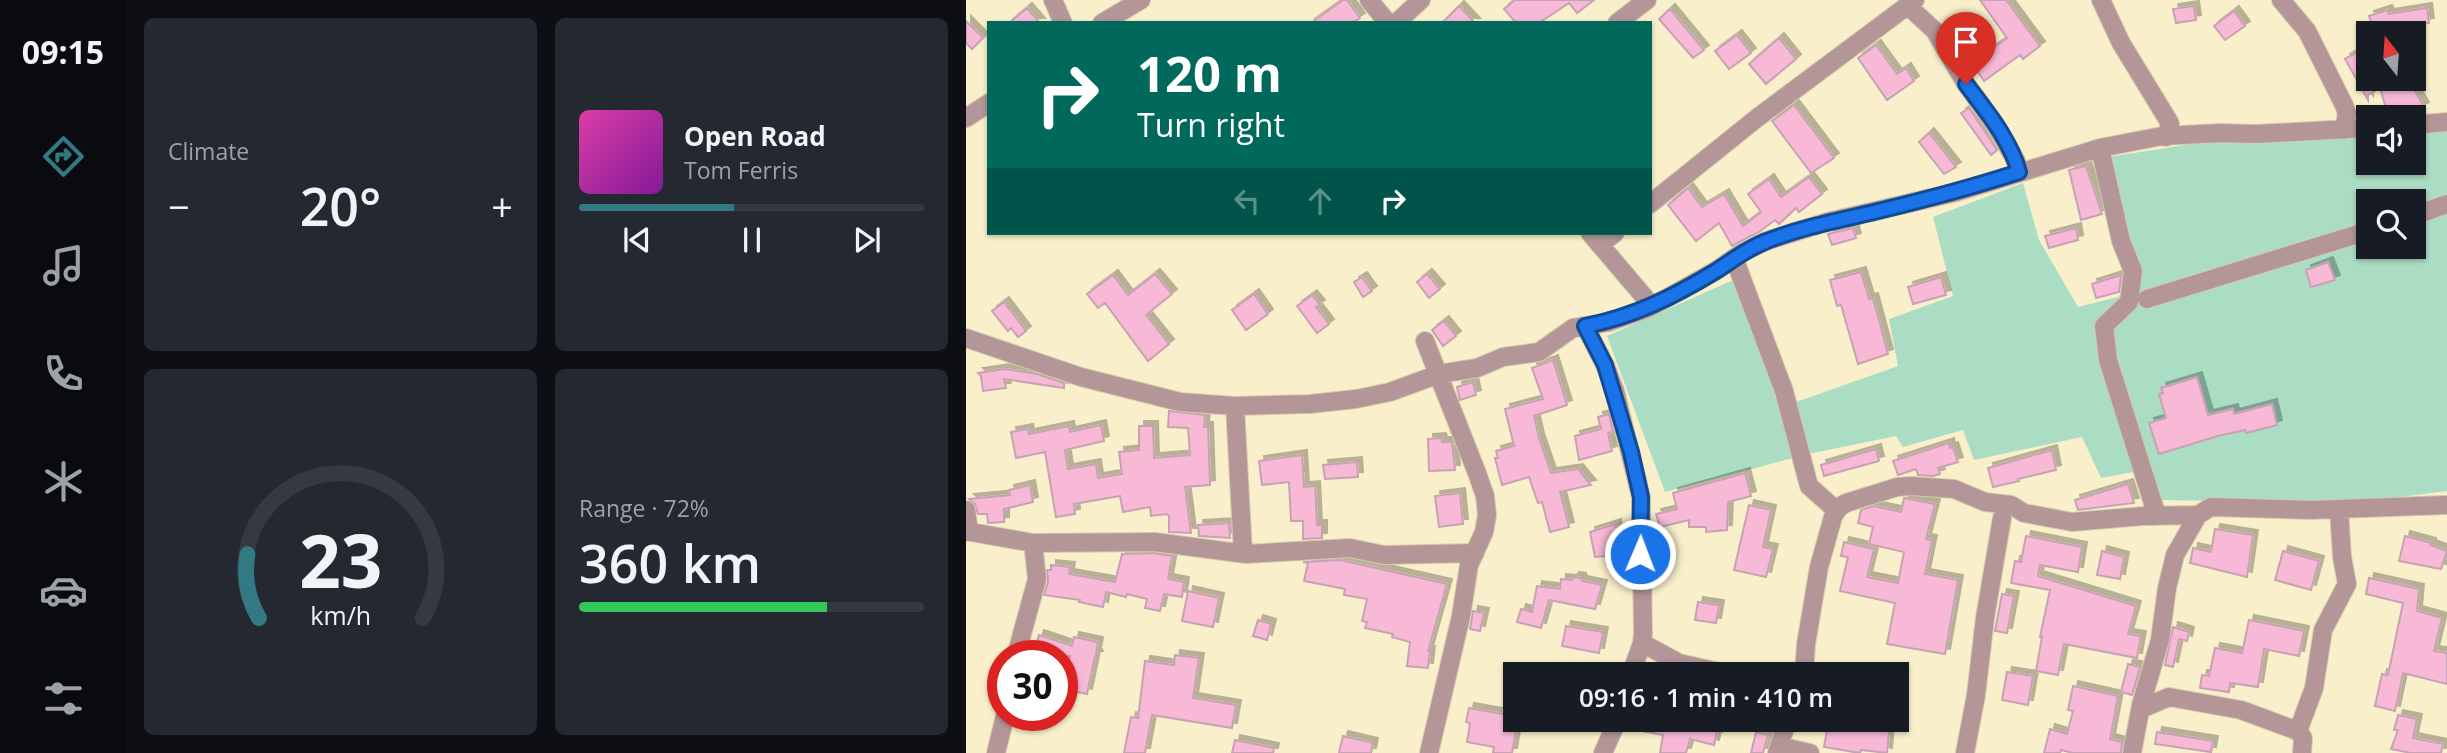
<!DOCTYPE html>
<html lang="en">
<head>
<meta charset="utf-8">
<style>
  body { margin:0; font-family:"Open Sans",sans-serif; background:#242831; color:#f1f3f6; height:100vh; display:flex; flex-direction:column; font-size:26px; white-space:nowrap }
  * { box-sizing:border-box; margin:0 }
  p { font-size:23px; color:#9ea1a6 }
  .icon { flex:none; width:38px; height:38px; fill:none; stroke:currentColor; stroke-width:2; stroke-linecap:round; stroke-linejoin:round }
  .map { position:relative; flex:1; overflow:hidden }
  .sheet { display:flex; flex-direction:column; gap:18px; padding:18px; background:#0d0f14; width:840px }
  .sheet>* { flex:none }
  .banner { position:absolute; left:21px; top:21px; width:665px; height:214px; border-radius:0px; box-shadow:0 2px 5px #0004; background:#00695c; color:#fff; overflow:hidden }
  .needle { width:46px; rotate:343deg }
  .controls { position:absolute; left:1390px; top:21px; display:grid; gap:14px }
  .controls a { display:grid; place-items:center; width:70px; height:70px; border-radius:0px; background:#171b24; box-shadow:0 2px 5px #0004; font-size:35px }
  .speed { position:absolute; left:21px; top:640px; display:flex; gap:14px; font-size:35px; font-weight:700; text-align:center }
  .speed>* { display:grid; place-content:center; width:91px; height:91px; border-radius:50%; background:#171b24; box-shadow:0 2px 5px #0004; line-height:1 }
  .speed .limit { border:10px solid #d22; background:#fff; color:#111 }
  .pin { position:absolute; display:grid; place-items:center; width:60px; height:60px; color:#fff; margin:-72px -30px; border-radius:50% 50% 50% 0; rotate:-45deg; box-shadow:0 0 7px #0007 }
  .pin .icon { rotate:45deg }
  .me { position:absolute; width:77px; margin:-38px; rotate:1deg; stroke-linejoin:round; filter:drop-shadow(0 0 5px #0008) }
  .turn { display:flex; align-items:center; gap:24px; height:147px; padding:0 35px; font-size:32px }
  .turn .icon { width:91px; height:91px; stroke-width:2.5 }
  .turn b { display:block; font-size:49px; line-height:60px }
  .lanes { display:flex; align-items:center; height:66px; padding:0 35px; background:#0003; justify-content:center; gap:35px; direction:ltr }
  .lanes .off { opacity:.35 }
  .big { font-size:52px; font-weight:600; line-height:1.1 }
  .sheet .widget { flex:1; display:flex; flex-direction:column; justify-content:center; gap:10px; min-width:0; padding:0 24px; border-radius:10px; background:#242831 }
  .sheet .dial { align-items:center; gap:0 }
  .dial svg { height:182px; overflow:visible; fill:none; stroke:#363941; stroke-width:7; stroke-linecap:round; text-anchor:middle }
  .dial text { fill:#f1f3f6; stroke:none }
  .song { display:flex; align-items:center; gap:21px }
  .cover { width:84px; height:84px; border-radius:10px; background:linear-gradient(135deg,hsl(320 70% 55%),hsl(290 70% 35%)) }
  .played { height:7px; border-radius:4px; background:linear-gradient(90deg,#327984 45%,#363941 45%) }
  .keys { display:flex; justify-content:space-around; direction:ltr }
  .heat { display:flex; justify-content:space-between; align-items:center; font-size:38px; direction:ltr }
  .charge { height:10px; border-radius:5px; background:linear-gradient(90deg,#34c759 72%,#363941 0) }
  .sheet .tiles { flex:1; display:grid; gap:18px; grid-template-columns:repeat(2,1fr) }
  .trip { position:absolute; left:537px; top:662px; width:406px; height:70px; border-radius:0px; background:#171b24; box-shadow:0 2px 5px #0004; font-weight:600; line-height:70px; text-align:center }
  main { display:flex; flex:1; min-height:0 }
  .tab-bar { display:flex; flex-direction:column; width:126px; justify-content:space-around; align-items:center; background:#090b0e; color:#9ea1a6 }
  .tab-bar .icon { width:49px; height:49px }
  .tab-bar .selected { color:#327984 }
  .tab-bar b { font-size:32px; color:#f1f3f6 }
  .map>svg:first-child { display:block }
  .green { fill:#aaddc3; fill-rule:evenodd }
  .building { fill:#f8b9d7; stroke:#c7a2b3; stroke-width:2; filter:url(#shadow) }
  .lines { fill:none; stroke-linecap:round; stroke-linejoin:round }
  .minor-casing { stroke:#d3cbab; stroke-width:20 }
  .minor { stroke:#b49598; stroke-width:18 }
  .route-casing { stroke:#114b97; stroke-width:18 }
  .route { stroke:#1a73e8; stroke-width:12 }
</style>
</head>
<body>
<main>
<nav class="tab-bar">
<b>09:15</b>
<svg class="icon selected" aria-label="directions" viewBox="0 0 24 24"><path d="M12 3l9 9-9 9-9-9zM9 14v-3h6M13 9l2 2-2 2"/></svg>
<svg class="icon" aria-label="music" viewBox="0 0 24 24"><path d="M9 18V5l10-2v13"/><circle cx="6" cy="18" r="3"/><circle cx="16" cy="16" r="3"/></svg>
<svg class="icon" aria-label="phone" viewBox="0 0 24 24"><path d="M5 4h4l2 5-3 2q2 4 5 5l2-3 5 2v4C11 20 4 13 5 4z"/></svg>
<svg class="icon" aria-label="climate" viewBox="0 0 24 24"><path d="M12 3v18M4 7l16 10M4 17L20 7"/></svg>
<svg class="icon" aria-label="car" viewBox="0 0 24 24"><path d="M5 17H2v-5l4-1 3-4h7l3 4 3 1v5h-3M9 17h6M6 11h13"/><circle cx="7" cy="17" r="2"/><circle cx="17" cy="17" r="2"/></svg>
<svg class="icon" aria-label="filters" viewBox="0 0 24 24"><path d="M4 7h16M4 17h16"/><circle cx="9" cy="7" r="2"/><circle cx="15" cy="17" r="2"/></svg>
</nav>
<section class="sheet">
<div class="tiles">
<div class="widget"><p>Climate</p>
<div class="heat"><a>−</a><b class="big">20°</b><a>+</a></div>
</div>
<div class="widget">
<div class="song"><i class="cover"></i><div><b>Open Road</b><p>Tom Ferris</p></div></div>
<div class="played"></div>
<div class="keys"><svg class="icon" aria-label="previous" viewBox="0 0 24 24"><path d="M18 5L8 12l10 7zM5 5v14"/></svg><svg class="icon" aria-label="pause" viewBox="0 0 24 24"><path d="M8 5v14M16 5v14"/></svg><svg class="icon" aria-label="next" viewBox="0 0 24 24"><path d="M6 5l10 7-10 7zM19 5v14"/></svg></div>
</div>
<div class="widget dial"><svg viewBox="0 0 100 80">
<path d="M14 69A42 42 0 1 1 86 69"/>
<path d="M14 69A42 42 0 0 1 9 41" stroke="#327984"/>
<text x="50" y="56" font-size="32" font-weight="700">23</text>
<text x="50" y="72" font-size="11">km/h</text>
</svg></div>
<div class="widget"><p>Range · 72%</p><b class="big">360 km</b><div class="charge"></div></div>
</div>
</section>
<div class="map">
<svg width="1481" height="753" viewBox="0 0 1481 753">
  <defs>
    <filter id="shadow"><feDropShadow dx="5" dy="-5" stdDeviation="0" flood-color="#0004"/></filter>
  </defs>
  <rect width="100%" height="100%" fill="#f9f0cb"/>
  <path class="green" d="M1481 123V491L1388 503 1193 500 1184 469 1135 478 1116 437 1008 460 997 430 937 447 930 436 842 454 699 492 641 336 772 278 816 407 932 366 923 319 987 296 967 217 1057 183 1073 240 1112 307 1172 292 1142 157 1303 132 1402 127V163H1447V125ZM1402 201H1447V247H1402Z"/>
  <path class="building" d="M377 0H381L394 18 386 23H345Z
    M549 0H628L611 13 603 3 573 23H550L538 9Z
    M1014 0H1040L1074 46 1057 59 1054 55 1018 81 1006 63 1041 38Z
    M493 6 509 23H476Z
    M1228 6 1230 20 1210 23 1207 9Z
    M61 8 74 23H43Z
    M1461 8 1463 23 1447 26V24L1421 33H1409L1403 16 1421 10 1423 14Z
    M704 9 738 50 727 58 693 19Z
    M1268 11 1279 26 1259 40 1248 26Z
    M0 21 17 38 6 49 0 43Z
    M771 35 785 53 763 69 749 51Z
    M813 38 830 59 800 84 783 64Z
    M910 45 931 74 940 68 948 81 921 100 892 58Z
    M1402 46V79H1442L1458 107 1447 113 1443 106 1421 112 1414 88 1402 95V100L1379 59Z
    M828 105 868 158 845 173 806 121Z
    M1003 108 1031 150 1025 155 995 113Z
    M963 133 990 167 978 174 953 142Z
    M1120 166 1136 214 1115 220 1103 170Z
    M843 177 856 194 833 212 830 208 813 224 809 220 793 232 766 246 753 223 730 241 702 205 722 188 736 207 758 194 777 226 795 212 782 194 803 179 815 197Z
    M887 228 890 238 866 245 862 234Z
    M1110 228 1112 240 1083 248 1079 236Z
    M1362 262 1369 280 1345 287 1340 270Z
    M895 272 903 299 907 298 922 354 892 364 875 305 871 306 864 280Z
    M189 274 206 294 180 315 203 344 182 361 139 303 132 308 121 294 147 275 162 295Z
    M461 274 474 289 463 298 451 282Z
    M1155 275 1153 292 1130 298 1126 284Z
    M396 277 406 291 397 297 388 282Z
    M975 277 980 295 947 304 942 287Z
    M288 294 302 314 280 330 266 310Z
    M346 295 354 305 350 307 363 324 351 333 331 306Z
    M38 302 60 331 52 337 45 328 42 331 26 311Z
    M478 321 490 336 477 346 466 330Z
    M587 360 601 405 568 416 573 438 585 473 612 469 625 485 594 492 603 527 584 532 576 502 572 503 563 477 536 485 529 458H532L530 451 548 446 539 409 577 399 566 368Z
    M39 369 71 374 98 383V388L38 379 40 388 17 391 15 376 12 373Z
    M1231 377 1242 415 1267 409 1268 414 1306 404 1311 425 1280 433 1279 430 1252 436 1193 454 1183 423 1200 418 1193 394 1197 393 1195 388Z
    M507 382 510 395 494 400 491 387Z
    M203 411 239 415 238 427H242L244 485 219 487 225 533 203 532V516L201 514 185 516 184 507 157 512 154 496 108 504 109 514 90 517 79 452 50 458 45 432 62 429 63 434 103 426 104 432 135 425 138 441 99 450 102 469 130 464 132 478 156 474 153 452 173 450V426H187L188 458 224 455 222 428 202 427Z
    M643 414 647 431 642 433 646 451 613 460 609 436 635 429 632 417Z
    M475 438 476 442H486L489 470 463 471 462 439Z
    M983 443 984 448 987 447 992 462 972 468 974 474 967 476 952 475 950 469 932 475 927 461Z
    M910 449 913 461 858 476 855 465Z
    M1086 450 1090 470 1052 479 1053 481 1027 487 1022 468Z
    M336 455 338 487 349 486 351 525H356V538L337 539V521H325L323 482 296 485 293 461Z
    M391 462 392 477 359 479 357 465Z
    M779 473 785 496 762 502 761 530 740 532V527H723V520L694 527 690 514 711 509 707 493Z
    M1162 484 1168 503 1112 510 1109 500Z
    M64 485 67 502 38 509V522L22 523 21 514H12L9 504 3 499 44 495 43 490Z
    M494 493 497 524 473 527 469 496Z
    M938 498 969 504 960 539 966 540 959 574 992 580 979 654 921 644 929 603 874 591 882 557 875 556 878 542 908 549 901 577 932 583 938 552 903 544 907 527 892 523 895 510 908 506 935 512Z
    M783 505 805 510 797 547 807 549 800 577 768 570Z
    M263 523 264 538 233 536 232 525Z
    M650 524 654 555 629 557 624 532Z
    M1249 529 1287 535 1281 577 1224 563 1227 548 1245 552Z
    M1060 536 1116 547 1112 572 1074 565 1072 576 1170 606 1162 634 1175 636 1171 658 1098 644 1092 675 1070 671 1076 637H1074L1084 590 1045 583 1049 561 1055 562Z
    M1439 536 1465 543V545L1481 551 1475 569 1433 561Z
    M1136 551 1158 557 1154 579 1131 575Z
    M1317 551 1353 561 1345 590 1309 580Z
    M188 553 206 556 202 579 218 582 216 597 198 594 194 611 179 608 181 599 161 594 160 597 140 592 137 607 113 602 114 600 78 595 82 582 81 570H85V565L104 567 103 574 149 582 156 554Z
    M374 560 481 584 462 651H464L462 668 441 666 444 642 426 637 427 634 399 628 401 622 396 621 401 599 378 595 379 589 338 581 342 563 337 562Z
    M608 577 615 578 616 581 636 585 629 609 583 600 575 628 551 622 555 609 566 612 571 586 594 589 595 579 606 580Z
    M1403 578 1453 589 1451 611 1476 618 1468 651 1481 653V684L1437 673 1429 711 1409 706 1416 674 1422 675 1437 603 1400 594Z
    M222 591 253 598 247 627 216 621Z
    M1036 594 1048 596 1041 633 1029 631Z
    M732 602 753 605 750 623 729 620Z
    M507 611 518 613 514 631 504 629Z
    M292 620 305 624 301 640 287 636Z
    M1283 620 1338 631 1333 656 1298 649 1292 687 1264 683 1263 692 1234 688 1236 675 1243 676 1249 648 1276 653Z
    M600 626 637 632 633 653 596 646Z
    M1207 627 1223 632 1221 641 1213 639 1207 667 1199 665Z
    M73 635 106 646 108 637 132 642 130 653 132 656H129L121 694 97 689 104 656H82L68 652Z
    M209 655 233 658 227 698 270 705 266 728 186 715 179 753H158L165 717 172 718 179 661 208 665Z
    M1162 664 1174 667 1166 695 1155 692Z
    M1041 672 1067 676 1062 705 1036 700Z
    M544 673H550V719H552L546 753H527L528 747 501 742 504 723 500 722 503 708 537 714Z
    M1107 686 1152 696 1144 739 1156 742 1155 753H1107L1095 750 1094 753H1078L1084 729 1101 734 1107 711 1102 710Z
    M1432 715 1451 719 1447 738 1477 744 1475 753H1445L1425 749 1432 730H1428Z
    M678 719H759L756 732 751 731 748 745 724 739 720 753H694L697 735 676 731Z
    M863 719H924L921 753 895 750 894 753 858 747Z
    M790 732 802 735 797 753H785Z
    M1191 732 1247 741 1245 752 1189 744Z
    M377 736 407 743 405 753H373Z
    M269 740 308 748 307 753H266Z"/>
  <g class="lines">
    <g class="minor-casing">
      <path id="minor" d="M87 0 97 23
        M403 0 422 23
        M1135 0 1155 43 1202 120 1204 124 1200 137
        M1315 0 1341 31 1378 105 1381 113 1378 130
        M941 5 969 31 1000 84 1029 124 1050 161 1053 172
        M136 23 175 0
        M430 23 455 0
        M651 23 681 0
        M0 118 23 103
        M1447 125 1481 122
        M1134 148 1155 241 1167 271 1163 302 1138 326 1142 360 1191 516
        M684 204 791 118 949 0
        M1447 216 1481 204
        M624 233 686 306
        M634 245 649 233
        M768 258 818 391 843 486 871 511
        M1181 299 1402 231
        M619 326 639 365 649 391 675 497 677 633 676 643 665 674
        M0 338 115 377 214 402 269 406 344 404 390 399 424 392 473 374 511 368 537 357 573 352 607 328 643 322 683 308 751 270 777 252 800 241 861 222 991 192 1134 148 1196 136 1255 133 1290 134 1402 128
        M459 341 511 473 519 496 521 515 518 532 503 565 495 616 463 753
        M269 406 277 553
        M0 510 3 532
        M0 531 67 543 189 542 280 554 384 548 418 555 509 553
        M676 643 713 663 762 674
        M50 656 71 579 67 543
        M838 674 840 644 853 567 867 517 872 508 880 503 931 487 946 486 988 489 1019 502 1045 505 1058 513 1106 522 1177 516 1232 515
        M1175 709 1203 697 1275 710 1332 731 1337 738 1336 753
        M1332 731 1348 688 1357 630 1381 584 1376 557 1373 509
        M813 746 844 753
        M30 753 39 716
        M637 753 652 719
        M811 753 822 719
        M999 753 1010 695 1019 618 1036 518
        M1166 753 1175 705 1194 640 1201 588 1209 555 1232 515 1245 507 1344 510 1481 505"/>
    </g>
    <use href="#minor" class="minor"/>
  </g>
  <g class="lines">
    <g class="route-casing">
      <path id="route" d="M674 554 675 497 665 452 639 365 619 326C667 317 709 296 750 271 767 260 782 248 801 241 834 228 869 221 904 213 954 201 1004 188 1053 172 1044 139 1020 111 1000 84"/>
    </g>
    <use href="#route" class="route"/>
  </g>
</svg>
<div class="controls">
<a><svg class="needle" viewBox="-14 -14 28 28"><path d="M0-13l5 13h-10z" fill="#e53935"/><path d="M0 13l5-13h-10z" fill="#9ea1a6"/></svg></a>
<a><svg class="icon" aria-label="sound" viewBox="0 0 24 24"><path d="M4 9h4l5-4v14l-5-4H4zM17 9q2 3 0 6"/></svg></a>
<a><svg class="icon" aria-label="search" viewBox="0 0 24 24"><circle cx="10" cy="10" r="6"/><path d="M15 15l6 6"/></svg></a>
</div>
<div class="speed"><div class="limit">30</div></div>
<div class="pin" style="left:1000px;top:84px;background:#d93025"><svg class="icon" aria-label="arrive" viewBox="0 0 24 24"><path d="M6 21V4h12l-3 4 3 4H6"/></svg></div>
<svg class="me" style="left:674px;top:554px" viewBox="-20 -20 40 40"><circle r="17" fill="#1a73e8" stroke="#fff" stroke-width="3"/><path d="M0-11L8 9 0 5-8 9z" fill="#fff"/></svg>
<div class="trip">09:16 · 1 min · 410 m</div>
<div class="banner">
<div class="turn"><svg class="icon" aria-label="right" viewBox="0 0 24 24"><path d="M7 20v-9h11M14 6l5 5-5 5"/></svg><div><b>120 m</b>Turn right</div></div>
<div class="lanes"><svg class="icon off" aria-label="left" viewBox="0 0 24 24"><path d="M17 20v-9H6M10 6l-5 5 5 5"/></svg><svg class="icon off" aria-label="ahead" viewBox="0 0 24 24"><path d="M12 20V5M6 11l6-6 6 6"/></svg><svg class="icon" aria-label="right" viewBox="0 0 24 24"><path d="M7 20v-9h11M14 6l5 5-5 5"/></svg></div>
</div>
</div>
</main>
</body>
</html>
